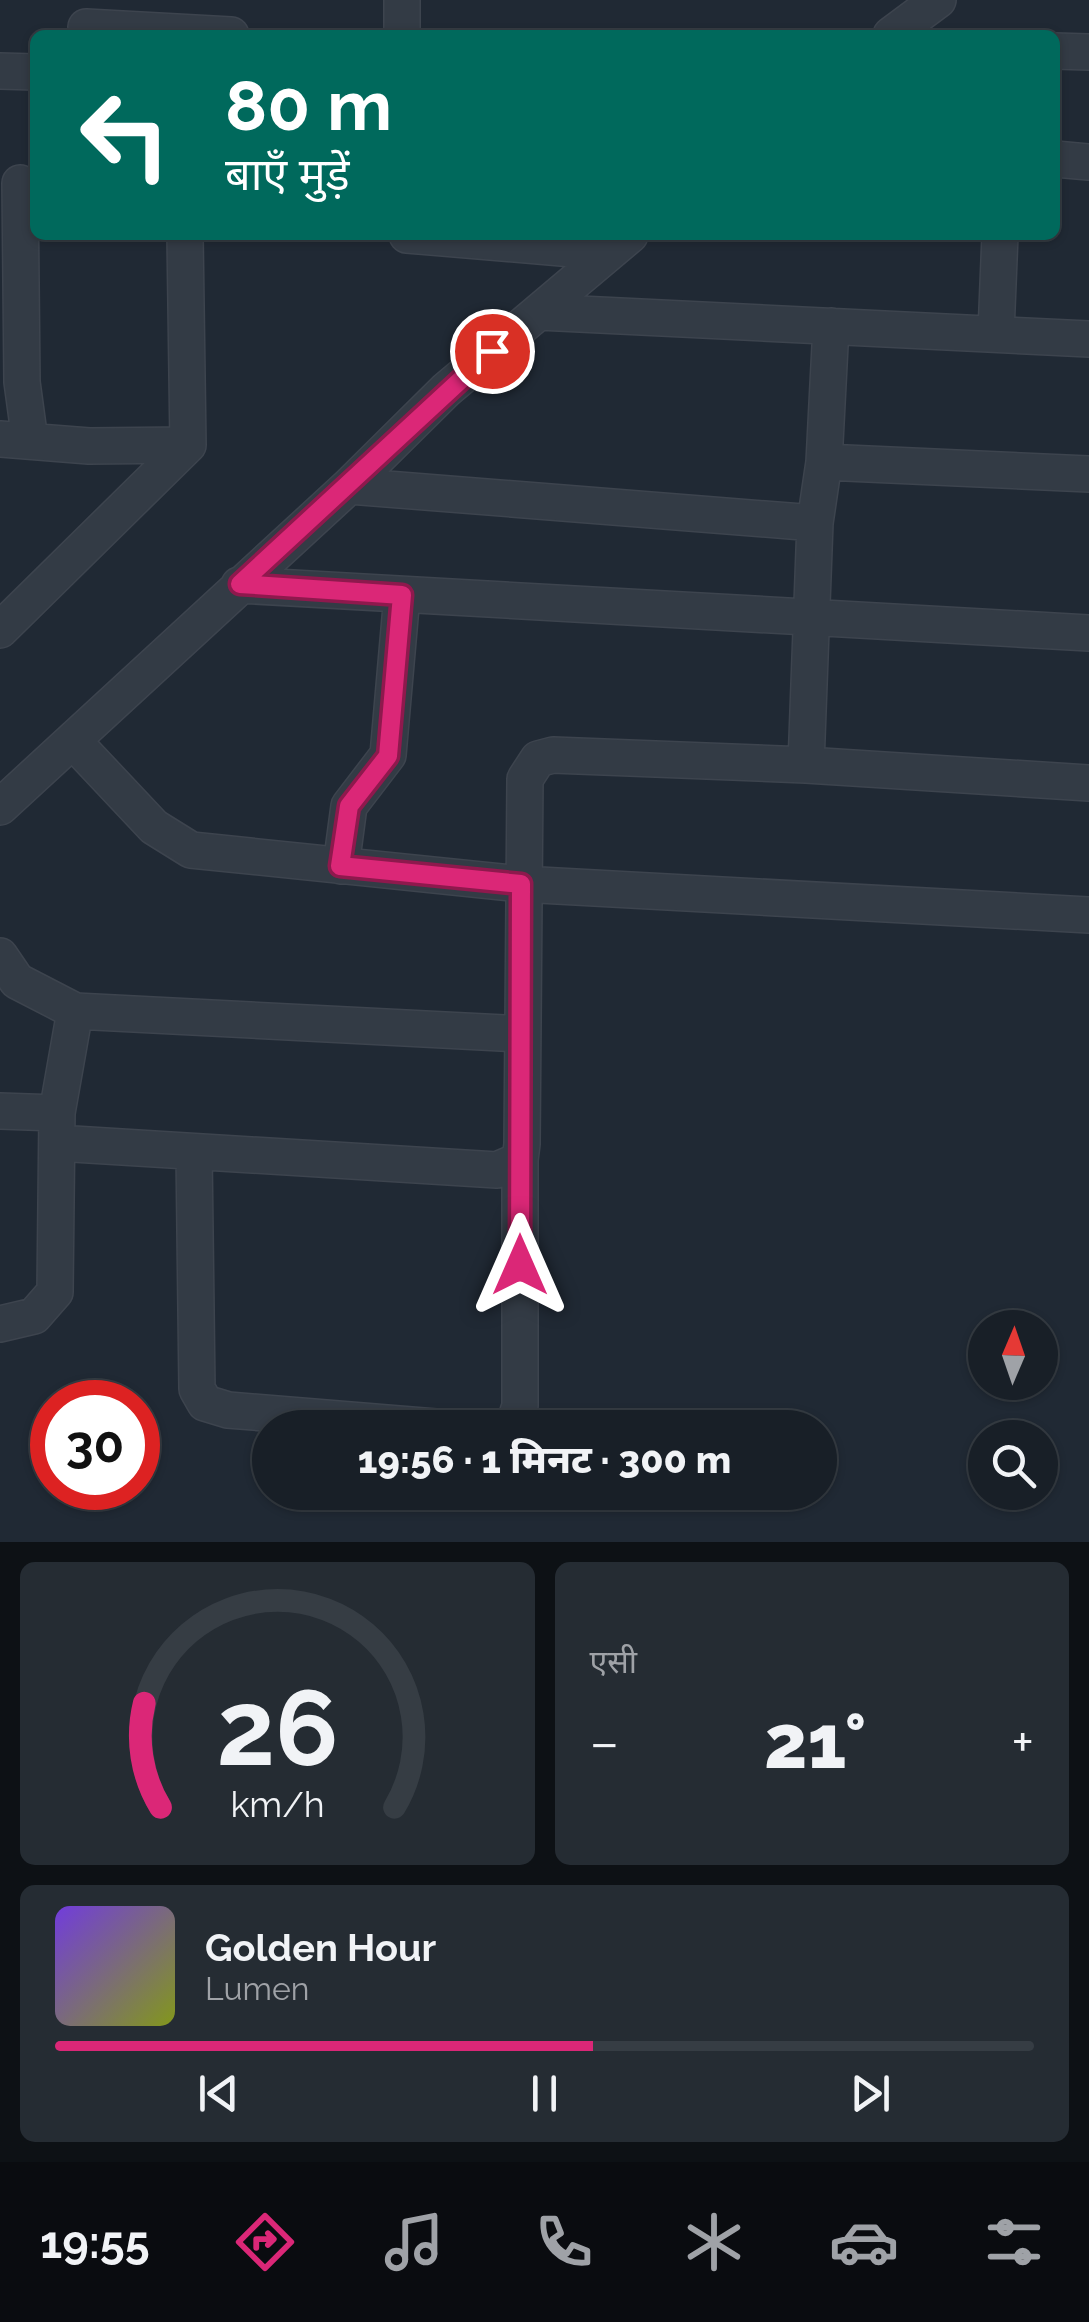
<!DOCTYPE html>
<html lang="hi">
<head>
<meta charset="utf-8">
<style>
  body { margin:0; font-family:Raleway,"Noto Sans Devanagari",sans-serif; background:#252c33; color:#f1f3f6; height:100vh; display:flex; flex-direction:column; font-size:38px; white-space:nowrap }
  * { box-sizing:border-box; margin:0 }
  p { font-size:32px; color:#9fa2a7 }
  .icon { flex:none; width:55px; height:55px; fill:none; stroke:currentColor; stroke-width:2; stroke-linecap:round; stroke-linejoin:round }
  .map { position:relative; height:1542px; overflow:hidden }
  .sheet { display:flex; flex-direction:column; gap:20px; padding:20px; background:#0d1115; flex:1 }
  .sheet>* { flex:none }
  .top-card { position:absolute; left:30px; top:30px; width:1030px; height:210px; border-radius:15px; box-shadow:0 2px 8px #0004,0 0 0 2px #363d44; background:#00695c; color:#fff; overflow:hidden }
  .needle { width:65px; rotate:2deg }
  .tools { position:absolute; left:968px; top:1310px; display:grid; gap:20px }
  .tools a { display:grid; place-items:center; width:90px; height:90px; border-radius:50%; background:#181f27; box-shadow:0 2px 8px #0004,0 0 0 2px #363d44; font-size:50px }
  .speed { position:absolute; left:30px; top:1380px; display:flex; gap:20px; font-size:50px; font-weight:700; text-align:center }
  .speed>* { display:grid; place-content:center; width:130px; height:130px; border-radius:50%; background:#181f27; box-shadow:0 2px 8px #0004,0 0 0 2px #363d44; line-height:1 }
  .speed .limit { border:15px solid #d22; background:#fff; color:#111 }
  .pin { position:absolute; display:grid; place-items:center; width:85px; height:85px; color:#fff; margin:-42px; border:5px solid #fff; border-radius:50%; box-shadow:0 2px 10px #0007 }
  .me { position:absolute; width:110px; margin:-55px; rotate:0deg; stroke-linejoin:round; filter:drop-shadow(0 0 8px #0008) }
  .turn { display:flex; align-items:center; gap:35px; height:210px; padding:0 30px; font-size:45px }
  .turn .icon { width:130px; height:130px; stroke-width:2.5 }
  .turn b { display:block; font-size:70px; line-height:85px }
  .big { font-size:75px; font-weight:800; line-height:1.1 }
  .sheet .widget { flex:1; display:flex; flex-direction:column; justify-content:center; gap:15px; min-width:0; padding:0 35px; border-radius:15px; background:#252c33 }
  .sheet .dial { align-items:center; gap:0 }
  .dial svg { height:260px; overflow:visible; fill:none; stroke:#363d44; stroke-width:7; stroke-linecap:round; text-anchor:middle }
  .dial text { fill:#f1f3f6; stroke:none }
  .song { display:flex; align-items:center; gap:30px }
  .cover { width:120px; height:120px; border-radius:15px; background:linear-gradient(135deg,hsl(260 70% 55%),hsl(70 70% 35%)) }
  .played { height:10px; border-radius:5px; background:linear-gradient(90deg,#db2777 55%,#363d44 55%) }
  .keys { display:flex; justify-content:space-around; direction:ltr }
  .heat { display:flex; justify-content:space-between; align-items:center; font-size:55px; direction:ltr }
  .sheet .tiles { flex:1; display:grid; gap:20px; grid-template-columns:1fr 1fr }
  .widget:last-child { grid-column:span 2 }
  .trip { position:absolute; left:252px; top:1410px; width:585px; height:100px; border-radius:50px; background:#181f27; box-shadow:0 2px 8px #0004,0 0 0 2px #363d44; font-weight:800; line-height:100px; text-align:center }
  .dock { display:flex; height:160px; justify-content:space-around; align-items:center; background:#0a0c10; color:#9fa2a7 }
  .dock .icon { width:70px; height:70px }
  .dock .active { color:#db2777 }
  .dock b { font-size:45px; color:#f1f3f6 }
  .map>svg:first-child { display:block }
  .lines { fill:none; stroke-linecap:round; stroke-linejoin:round }
  .street-casing { stroke:#3d444e; stroke-width:38 }
  .street { stroke:#333b45; stroke-width:35 }
  .route-casing { stroke:#8e194d; stroke-width:25 }
  .route { stroke:#db2777; stroke-width:18 }
</style>
</head>
<body>
<div class="map">
<svg width="1089" height="1542" viewBox="0 0 1089 1542">
  <rect width="100%" height="100%" fill="#202934"/>
  <g class="lines">
    <g class="street-casing">
      <path id="street" d="M86 27 231 35
        M402 35V0
        M891 35 938 0
        M1055 51 1089 52
        M0 71 35 72
        M1055 159 1089 162
        M20 183 22 382 30 441
        M407 235 608 252
        M539 312 1089 339
        M996 333 1000 235
        M0 439 89 446 188 445
        M824 462 1089 474
        M349 486 815 523
        M239 585 1089 633
        M0 630 188 445 185 235
        M74 742 154 827 191 850 521 884 1089 915
        M806 765 815 523 824 462 831 326
        M0 807 349 486 446 390 630 235
        M341 866 349 806 388 755 402 595
        M0 956 17 981 75 1011 522 1034
        M0 1111 57 1113
        M57 1143 497 1170 520 1160 522 1144 525 779 538 759 553 755 806 765 1089 783
        M194 1152 197 1389 205 1403 228 1410 448 1428
        M0 1324 34 1316 55 1292 57 1113 75 1011
        M507 1428 515 1421 520 1406V1160"/>
    </g>
    <use href="#street" class="street"/>
  </g>
  <g class="lines">
    <g class="route-casing">
      <path id="route" d="M492 351 240 584 402 595 388 756 349 806 340 866 521 884 520 1265"/>
    </g>
    <use href="#route" class="route"/>
  </g>
</svg>
<div class="tools">
<a><svg class="needle" viewBox="-14 -14 28 28"><path d="M0-13l5 13h-10z" fill="#e53935"/><path d="M0 13l5-13h-10z" fill="#9fa2a7"/></svg></a>
<a><svg class="icon" aria-label="search" viewBox="0 0 24 24"><circle cx="10" cy="10" r="6"/><path d="M15 15l6 6"/></svg></a>
</div>
<div class="speed"><div class="limit">30</div></div>
<div class="pin" style="left:492px;top:351px;background:#d93025"><svg class="icon" aria-label="arrive" viewBox="0 0 24 24"><path d="M6 21V4h12l-3 4 3 4H6"/></svg></div>
<svg class="me" style="left:520px;top:1265px" viewBox="-20 -20 40 40"><path d="M0-17L14 15 0 8-14 15z" fill="#db2777" stroke="#fff" stroke-width="4"/></svg>
<div class="trip">19:56 · 1 मिनट · 300 m</div>
<div class="top-card">
<div class="turn"><svg class="icon" aria-label="left" viewBox="0 0 24 24"><path d="M17 20v-9H6M10 6l-5 5 5 5"/></svg><div><b>80 m</b>बाएँ मुड़ें</div></div>
</div>
</div>
<section class="sheet">
<div class="tiles">
<div class="widget dial"><svg viewBox="0 0 100 80">
<path d="M14 69A42 42 0 1 1 86 69"/>
<path d="M14 69A42 42 0 0 1 9 37" stroke="#db2777"/>
<text x="50" y="56" font-size="32" font-weight="700">26</text>
<text x="50" y="72" font-size="11">km/h</text>
</svg></div>
<div class="widget"><p>एसी</p>
<div class="heat"><a>−</a><b class="big">21°</b><a>+</a></div>
</div>
<div class="widget">
<div class="song"><i class="cover"></i><div><b>Golden Hour</b><p>Lumen</p></div></div>
<div class="played"></div>
<div class="keys"><svg class="icon" aria-label="previous" viewBox="0 0 24 24"><path d="M18 5L8 12l10 7zM5 5v14"/></svg><svg class="icon" aria-label="pause" viewBox="0 0 24 24"><path d="M8 5v14M16 5v14"/></svg><svg class="icon" aria-label="next" viewBox="0 0 24 24"><path d="M6 5l10 7-10 7zM19 5v14"/></svg></div>
</div>
</div>
</section>
<nav class="dock">
<b>19:55</b>
<svg class="icon active" aria-label="directions" viewBox="0 0 24 24"><path d="M12 3l9 9-9 9-9-9zM9 14v-3h6M13 9l2 2-2 2"/></svg>
<svg class="icon" aria-label="music" viewBox="0 0 24 24"><path d="M9 18V5l10-2v13"/><circle cx="6" cy="18" r="3"/><circle cx="16" cy="16" r="3"/></svg>
<svg class="icon" aria-label="phone" viewBox="0 0 24 24"><path d="M5 4h4l2 5-3 2q2 4 5 5l2-3 5 2v4C11 20 4 13 5 4z"/></svg>
<svg class="icon" aria-label="climate" viewBox="0 0 24 24"><path d="M12 3v18M4 7l16 10M4 17L20 7"/></svg>
<svg class="icon" aria-label="car" viewBox="0 0 24 24"><path d="M5 17H2v-5l4-1 3-4h7l3 4 3 1v5h-3M9 17h6M6 11h13"/><circle cx="7" cy="17" r="2"/><circle cx="17" cy="17" r="2"/></svg>
<svg class="icon" aria-label="filters" viewBox="0 0 24 24"><path d="M4 7h16M4 17h16"/><circle cx="9" cy="7" r="2"/><circle cx="15" cy="17" r="2"/></svg>
</nav>
</body>
</html>
